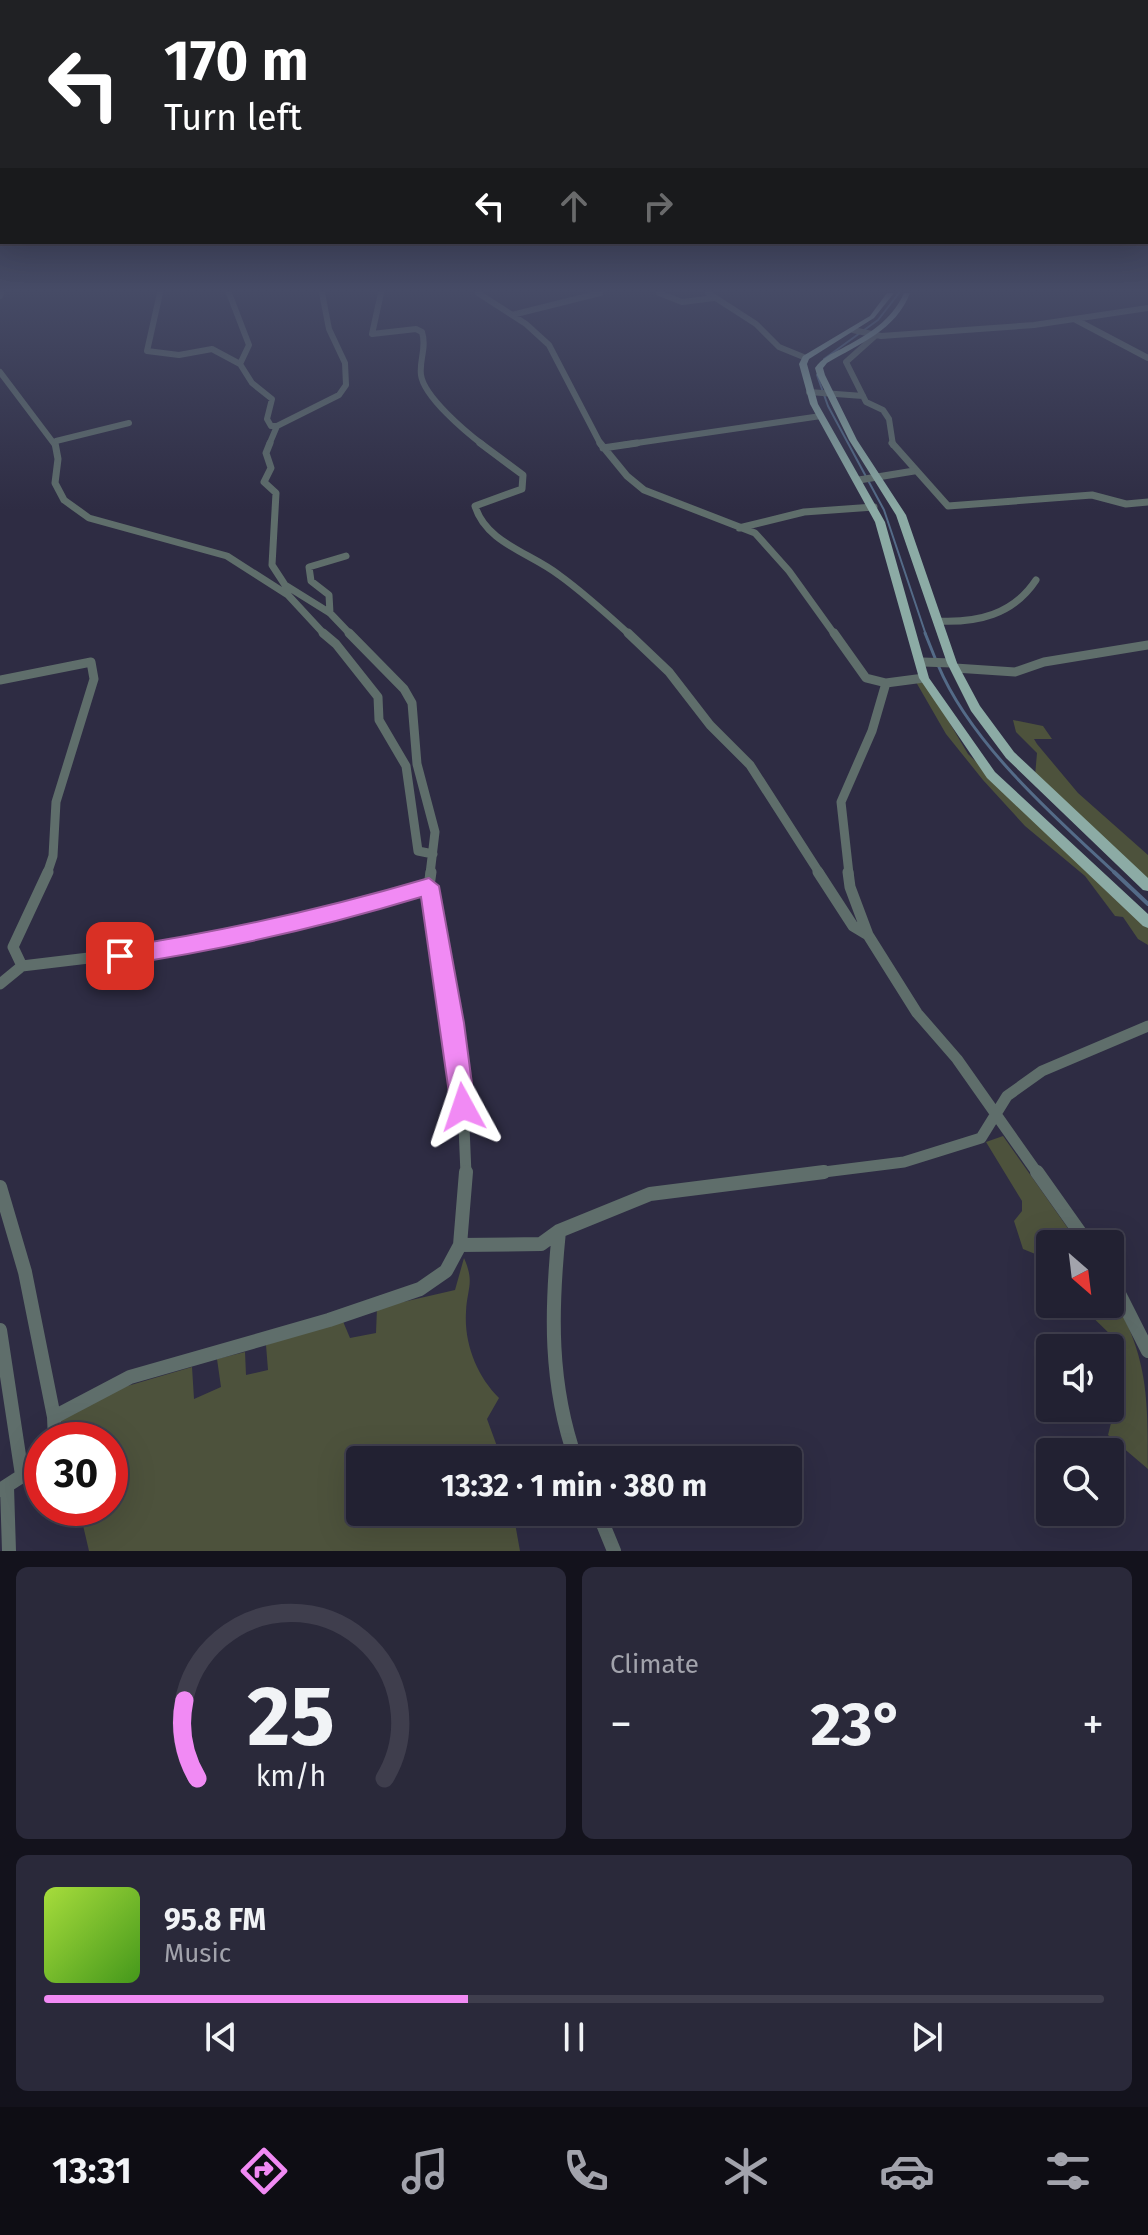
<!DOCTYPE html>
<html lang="en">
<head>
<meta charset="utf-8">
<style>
  body { margin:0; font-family:"Fira Sans",sans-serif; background:#2a293a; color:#f1f3f6; height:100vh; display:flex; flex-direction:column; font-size:30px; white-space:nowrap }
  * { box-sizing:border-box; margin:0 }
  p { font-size:26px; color:#a2a3ac }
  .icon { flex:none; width:44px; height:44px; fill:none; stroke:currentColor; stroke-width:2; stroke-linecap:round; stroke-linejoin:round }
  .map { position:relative; height:1551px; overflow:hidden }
  .details { display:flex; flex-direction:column; gap:16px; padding:16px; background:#13121c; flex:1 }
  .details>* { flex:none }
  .top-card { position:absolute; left:0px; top:0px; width:1148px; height:244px; box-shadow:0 8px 32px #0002,0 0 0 2px #3f3e4d; background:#202124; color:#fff; overflow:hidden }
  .needle { width:52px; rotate:152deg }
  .buttons { position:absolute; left:1036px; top:1230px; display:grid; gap:16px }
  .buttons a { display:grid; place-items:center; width:88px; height:88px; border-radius:8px; background:#222132; box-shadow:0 8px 32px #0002,0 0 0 2px #3f3e4d; font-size:40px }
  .speed { position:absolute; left:24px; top:1422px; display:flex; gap:16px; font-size:40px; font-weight:700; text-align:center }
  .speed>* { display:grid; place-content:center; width:104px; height:104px; border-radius:50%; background:#222132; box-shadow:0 8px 32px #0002,0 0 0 2px #3f3e4d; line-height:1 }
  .speed .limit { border:12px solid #d22; background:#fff; color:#111 }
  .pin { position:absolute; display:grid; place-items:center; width:68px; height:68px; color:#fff; margin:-34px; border-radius:16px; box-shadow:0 4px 12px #0006 }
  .me { position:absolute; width:88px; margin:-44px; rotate:355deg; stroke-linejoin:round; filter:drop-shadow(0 0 6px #0008) }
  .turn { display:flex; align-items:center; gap:28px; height:168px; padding:0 32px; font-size:36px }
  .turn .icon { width:104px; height:104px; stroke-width:2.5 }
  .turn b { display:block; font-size:56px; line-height:68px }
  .lanes { display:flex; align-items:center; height:76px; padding:0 32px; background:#0003; justify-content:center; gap:40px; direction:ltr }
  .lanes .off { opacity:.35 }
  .big { font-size:60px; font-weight:700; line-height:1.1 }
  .details .widget { flex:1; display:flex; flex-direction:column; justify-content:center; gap:12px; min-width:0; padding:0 28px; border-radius:12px; background:#2a293a }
  .details .dial { align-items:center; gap:0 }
  .dial svg { height:208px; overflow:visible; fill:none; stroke:#3f3e4d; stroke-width:7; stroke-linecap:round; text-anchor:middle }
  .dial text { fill:#f1f3f6; stroke:none }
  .song { display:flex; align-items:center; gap:24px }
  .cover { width:96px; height:96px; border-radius:12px; background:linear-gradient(135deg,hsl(80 70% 55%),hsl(100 70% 35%)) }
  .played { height:8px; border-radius:4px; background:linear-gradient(90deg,#f18af4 40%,#3f3e4d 40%) }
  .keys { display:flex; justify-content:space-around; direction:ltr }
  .heat { display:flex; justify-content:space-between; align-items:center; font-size:44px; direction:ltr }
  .details .tiles { flex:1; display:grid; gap:16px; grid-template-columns:1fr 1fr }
  .widget:last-child { grid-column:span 2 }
  .trip { position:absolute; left:346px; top:1446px; width:456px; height:80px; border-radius:8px; background:#222132; box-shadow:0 8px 32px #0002,0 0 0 2px #3f3e4d; font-weight:700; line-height:80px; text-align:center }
  .dock { display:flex; height:128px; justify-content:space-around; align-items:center; background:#0e0d14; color:#a2a3ac }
  .dock .icon { width:56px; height:56px }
  .dock .active { color:#f18af4 }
  .dock b { font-size:36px; color:#f1f3f6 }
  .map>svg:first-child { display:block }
  .green { fill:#4d523c }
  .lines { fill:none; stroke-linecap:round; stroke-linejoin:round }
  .stream-far2 { stroke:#546b88; stroke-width:2 }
  .stream-far1 { stroke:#546b88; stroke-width:3 }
  .stream { stroke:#546b88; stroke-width:4 }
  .minor-far4 { stroke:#5f6e6b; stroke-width:6 }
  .minor-far3 { stroke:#5f6e6b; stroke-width:7 }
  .minor-far2 { stroke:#5f6e6b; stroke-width:9 }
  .minor-far1 { stroke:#5f6e6b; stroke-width:11 }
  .minor { stroke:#5f6e6b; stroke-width:14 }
  .major { fill:#8caba5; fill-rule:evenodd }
  .route { fill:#f18af4; stroke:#9d5a9f; stroke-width:2 }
</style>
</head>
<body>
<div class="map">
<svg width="1148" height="1551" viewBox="0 0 1148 1551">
  <rect width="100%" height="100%" fill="#2e2c43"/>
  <path class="green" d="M916 682 926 683 968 754 1148 927V945L1138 939 1123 917 1115 916 1085 876 1025 826 983 780 946 734Z
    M1013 720 1043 726 1052 739H1034L1037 744 1078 793 1148 855V882L1035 776 1037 753 1016 732Z
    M1003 1136 1079 1244H1050V1260L1023 1249 1014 1221 1022 1211V1201L986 1142Z
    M464 1258C475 1283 467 1288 466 1312 464 1344 477 1376 499 1398L487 1419 502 1460H360V1512H513L520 1551H89L79 1508H110V1440H65L60 1415 107 1392 192 1367 194 1399 221 1387 217 1359 245 1352 246 1375 268 1370 266 1345 342 1319 350 1338 376 1333 377 1308 455 1290Z
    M1110 1291C1148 1356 1148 1394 1148 1469L1108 1435 1112 1419 1107 1408H1110V1388L1120 1381 1114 1338 1079 1304H1110Z"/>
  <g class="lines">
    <path class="stream-far2" d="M824 359 878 320 899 293
      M817 375 828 406 884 510 926 635"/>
    <path class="stream-far1" d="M925 633 935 658
      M938 665C971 744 1054 816 1116 874"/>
    <path class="stream" d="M1114 872 1148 904"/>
    <path class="minor-far4" d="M160 293 147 351 179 355 212 349 240 364
      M229 293 249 345 240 364 252 383 272 399 267 419 271 426H277L269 445
      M381 293 372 334 416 329 422 332C427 348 419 360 421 375 424 397 466 432 483 445
      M478 293 526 324 549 345 601 445
      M659 293 682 302 714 298
      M708 293 756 324 779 347 806 358
      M0 296 1 293
      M512 315 600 293
      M1076 320 1148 358
      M853 330 881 336 1034 325 1148 308
      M875 336 846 362 866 402 883 410 889 419 893 445
      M0 372 55 445
      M809 392 863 396
      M277 426 339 395 346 385 345 363 329 329 322 293
      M56 441 129 423
      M623 445 821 416"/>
    <path class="minor-far3" d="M55 443 58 459 55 483 64 500 89 518 227 556 288 595 325 635
      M270 443 266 453 271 468 264 482 276 493 272 565 285 585 330 613 351 635
      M480 443 523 475 522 489 475 506C486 543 531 553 559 575 584 593 607 614 630 635
      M600 443 627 476 644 490 755 533 789 571 835 635
      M892 443 948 506 1092 495 1126 504 1148 502
      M603 448 637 443
      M859 480 914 471
      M739 528 804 512 874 507
      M330 613 329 595 311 581 309 567 346 556
      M937 621C977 623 1013 615 1036 580"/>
    <path class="minor-far2" d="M323 633 336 644 378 697 379 720 406 766 418 851 433 854
      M349 633 404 689 412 703 417 764 435 832 430 874
      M628 633 669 672 710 725 750 765 820 874
      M834 633 866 678 886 683 924 678
      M922 662 952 663
      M955 668 1015 672 1044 662 1148 645
      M0 680 91 662 94 679 56 802 53 856 47 874
      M849 874 841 802 872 731 886 683"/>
    <path class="minor-far1" d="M818 872 853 926 868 935 850 887 848 872
      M429 886 431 872
      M868 935 917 1013 957 1059 1038 1174
      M22 966 13 947 48 872
      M0 984 22 966 197 945 327 917 429 886 462 1079 466 1174
      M808 1174 904 1162 981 1138 1007 1096 1042 1071 1148 1026"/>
    <path class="minor" d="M466 1172 460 1245 541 1244 559 1231 650 1194 824 1172
      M1037 1172 1088 1244
      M0 1187 25 1272 54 1417 55 1440
      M559 1231C551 1310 549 1384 576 1460
      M1110 1276 1148 1351
      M0 1330 22 1475
      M54 1417 130 1377 329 1320 420 1289 446 1271 460 1245
      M7 1487 9 1551
      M0 1490 42 1463
      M598 1512 614 1551"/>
    <path class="major" d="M887 293H894L874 318 809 359 807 364 818 404 885 522 929 678 995 772 1148 914V928L1143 926 987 778 919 678 875 522 810 404 799 364 803 356 870 316Z
      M904 293H910C896 330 859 344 827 363L823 368 825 375 857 440 906 515 957 663 980 706 1014 752 1148 878V891L1143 890 1006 758 971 711 947 663 896 515 849 440 817 375 815 368C822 358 831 354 841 349 867 335 892 321 904 293Z"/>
  </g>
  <linearGradient id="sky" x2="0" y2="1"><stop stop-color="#191825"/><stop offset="0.57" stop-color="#464b66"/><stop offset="1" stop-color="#464b66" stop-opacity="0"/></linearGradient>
  <rect width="1148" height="510" fill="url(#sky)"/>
  <path class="route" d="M429 878 439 886 464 1023 475 1107 472 1115 463 1118 455 1115 451 1107 421 897C322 927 223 950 120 965L113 963 110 956 113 950 120 947C226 931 327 908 429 878Z"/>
</svg>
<div class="buttons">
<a><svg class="needle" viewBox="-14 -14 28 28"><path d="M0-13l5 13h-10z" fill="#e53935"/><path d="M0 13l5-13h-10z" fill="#a2a3ac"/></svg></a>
<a><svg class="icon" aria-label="sound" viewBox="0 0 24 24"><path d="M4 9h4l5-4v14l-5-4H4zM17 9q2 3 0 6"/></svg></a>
<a><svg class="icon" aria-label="search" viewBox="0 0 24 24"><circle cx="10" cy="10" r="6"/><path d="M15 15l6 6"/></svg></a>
</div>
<div class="speed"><div class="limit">30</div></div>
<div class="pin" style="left:120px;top:956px;background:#d93025"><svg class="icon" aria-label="arrive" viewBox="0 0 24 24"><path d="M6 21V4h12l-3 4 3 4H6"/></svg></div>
<svg class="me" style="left:463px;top:1107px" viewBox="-20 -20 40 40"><path d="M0-17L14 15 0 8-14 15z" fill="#f18af4" stroke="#fff" stroke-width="4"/></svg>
<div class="trip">13:32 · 1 min · 380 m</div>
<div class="top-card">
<div class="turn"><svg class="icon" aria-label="left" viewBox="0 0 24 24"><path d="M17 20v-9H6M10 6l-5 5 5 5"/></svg><div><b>170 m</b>Turn left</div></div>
<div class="lanes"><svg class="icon" aria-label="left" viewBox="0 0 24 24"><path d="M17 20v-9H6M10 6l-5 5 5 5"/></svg><svg class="icon off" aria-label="ahead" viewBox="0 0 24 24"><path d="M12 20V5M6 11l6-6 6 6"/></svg><svg class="icon off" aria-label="right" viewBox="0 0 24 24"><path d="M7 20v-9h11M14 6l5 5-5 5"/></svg></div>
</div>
</div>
<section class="details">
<div class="tiles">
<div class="widget dial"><svg viewBox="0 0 100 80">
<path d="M14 69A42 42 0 1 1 86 69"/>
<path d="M14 69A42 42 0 0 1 9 39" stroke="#f18af4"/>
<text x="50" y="56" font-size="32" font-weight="700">25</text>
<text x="50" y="72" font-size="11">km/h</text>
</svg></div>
<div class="widget"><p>Climate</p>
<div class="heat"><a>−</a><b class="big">23°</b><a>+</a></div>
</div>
<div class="widget">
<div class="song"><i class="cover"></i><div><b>95.8 FM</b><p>Music</p></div></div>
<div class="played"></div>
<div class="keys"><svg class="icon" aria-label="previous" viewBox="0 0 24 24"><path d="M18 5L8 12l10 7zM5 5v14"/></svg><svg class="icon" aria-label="pause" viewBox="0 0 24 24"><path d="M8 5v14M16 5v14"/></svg><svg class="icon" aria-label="next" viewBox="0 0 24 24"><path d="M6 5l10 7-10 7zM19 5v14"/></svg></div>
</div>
</div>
</section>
<nav class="dock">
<b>13:31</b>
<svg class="icon active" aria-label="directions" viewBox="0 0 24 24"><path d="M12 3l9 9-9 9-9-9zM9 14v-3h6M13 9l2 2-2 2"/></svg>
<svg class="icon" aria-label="music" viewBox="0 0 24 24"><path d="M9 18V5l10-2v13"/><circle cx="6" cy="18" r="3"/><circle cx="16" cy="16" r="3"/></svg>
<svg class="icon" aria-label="phone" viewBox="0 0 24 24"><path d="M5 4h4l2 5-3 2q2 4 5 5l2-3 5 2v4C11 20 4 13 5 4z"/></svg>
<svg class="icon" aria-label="climate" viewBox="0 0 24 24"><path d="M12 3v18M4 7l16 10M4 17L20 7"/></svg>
<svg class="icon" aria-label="car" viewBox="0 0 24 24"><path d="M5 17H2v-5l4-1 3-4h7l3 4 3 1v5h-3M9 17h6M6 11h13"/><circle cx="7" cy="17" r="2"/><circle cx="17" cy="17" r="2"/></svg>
<svg class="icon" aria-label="filters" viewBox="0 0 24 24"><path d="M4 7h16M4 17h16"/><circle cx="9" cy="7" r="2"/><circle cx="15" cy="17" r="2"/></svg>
</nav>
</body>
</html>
